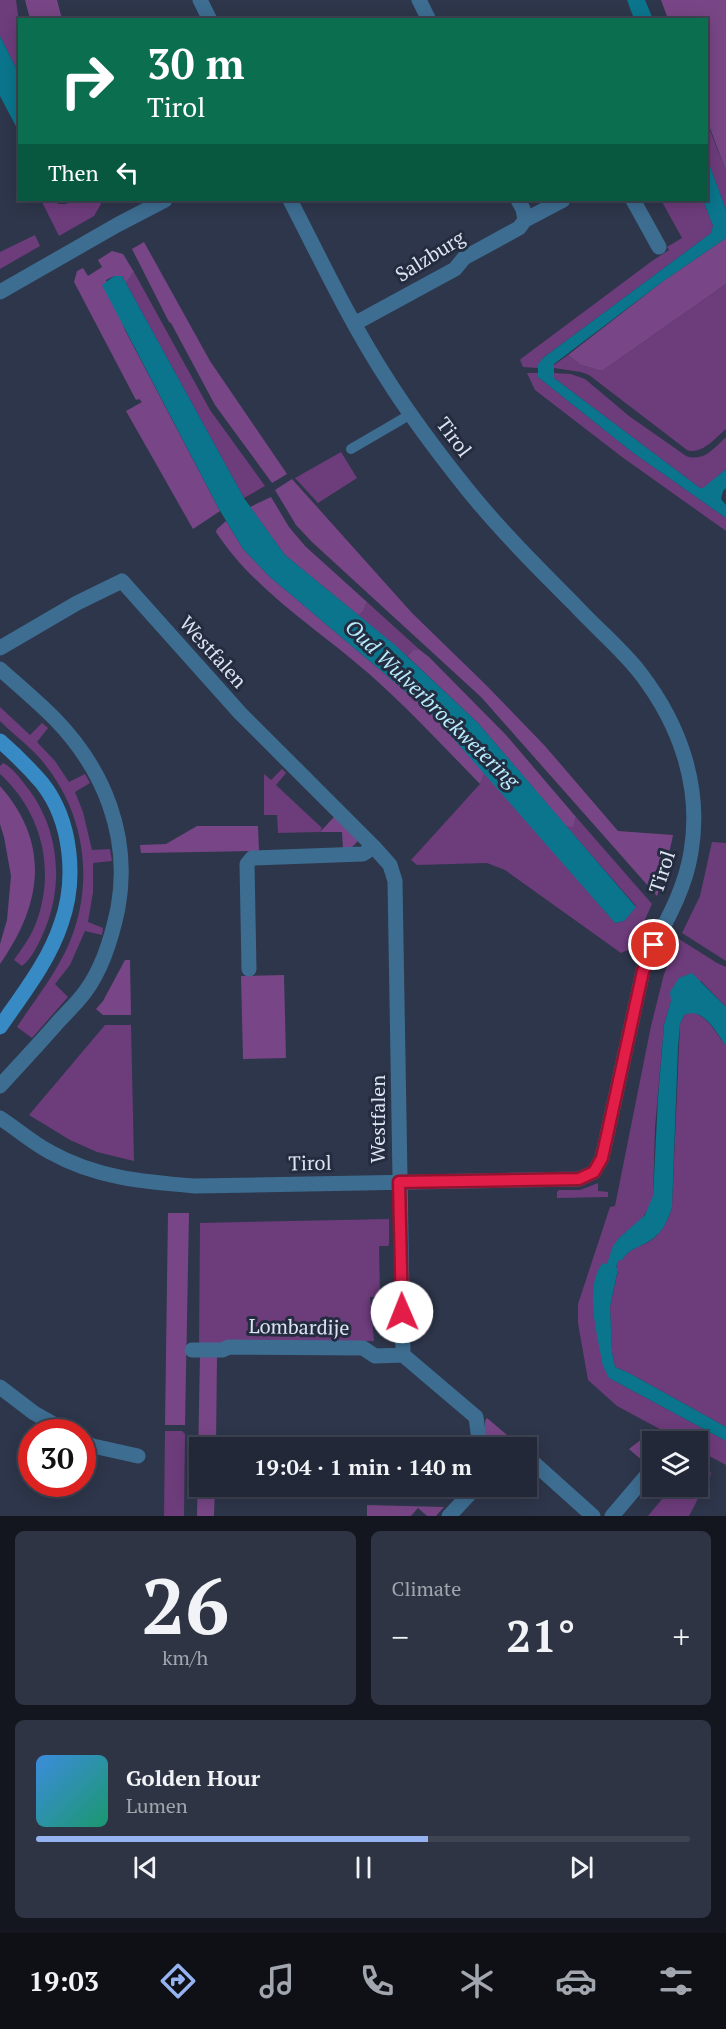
<!DOCTYPE html>
<html lang="en">
<head>
<meta charset="utf-8">
<style>
  body { margin:0; font-family:"PT Serif",serif; background:#2e3443; color:#f1f3f6; height:100vh; display:flex; flex-direction:column; font-size:22px; white-space:nowrap }
  * { box-sizing:border-box; margin:0 }
  p { font-size:20px; color:#a2a6ae }
  .icon { flex:none; width:33px; height:33px; fill:none; stroke:currentColor; stroke-width:2; stroke-linecap:round; stroke-linejoin:round }
  .map { position:relative; height:1516px; overflow:hidden }
  .panel { display:flex; flex-direction:column; gap:15px; padding:15px; background:#13161f; flex:1 }
  .panel>* { flex:none }
  .hud { position:absolute; left:18px; top:18px; width:690px; height:183px; border-radius:0px; box-shadow:0 3px 15px #0003,0 0 0 2px #3f4453; background:#0b6e4f; color:#fff; overflow:hidden }
  .controls { position:absolute; left:642px; top:1431px; display:grid; gap:12px }
  .controls a { display:grid; place-items:center; width:66px; height:66px; border-radius:0px; background:#222838; box-shadow:0 3px 15px #0003,0 0 0 2px #3f4453; font-size:30px }
  .speed { position:absolute; left:18px; top:1419px; display:flex; gap:12px; font-size:30px; font-weight:700; text-align:center }
  .speed>* { display:grid; place-content:center; width:78px; height:78px; border-radius:50%; background:#222838; box-shadow:0 3px 15px #0003,0 0 0 2px #3f4453; line-height:1 }
  .speed .limit { border:9px solid #d22; background:#fff; color:#111 }
  .pin { position:absolute; display:grid; place-items:center; width:51px; height:51px; color:#fff; margin:-26px; border:3px solid #fff; border-radius:50%; box-shadow:0 2px 6px #0007 }
  .me { position:absolute; width:66px; margin:-33px; rotate:359deg; stroke-linejoin:round; filter:drop-shadow(0 0 4px #0008) }
  .turn { display:flex; align-items:center; gap:21px; height:126px; padding:0 30px; font-size:27px }
  .turn .icon { width:78px; height:78px; stroke-width:2.5 }
  .turn b { display:block; font-size:42px; line-height:51px }
  .then { display:flex; align-items:center; height:57px; padding:0 30px; background:#0003; gap:12px; font-size:22px }
  .big { font-size:45px; font-weight:600; line-height:1.1 }
  .panel .card { flex:1; display:flex; flex-direction:column; justify-content:center; gap:9px; min-width:0; padding:0 21px; border-radius:9px; background:#2e3443 }
  .panel .dial { align-items:center; gap:0 }
  .dial b { font-size:78px; line-height:1 }
  .song { display:flex; align-items:center; gap:18px }
  .cover { width:72px; height:72px; border-radius:9px; background:linear-gradient(135deg,hsl(210 70% 55%),hsl(160 70% 35%)) }
  .played { height:6px; border-radius:3px; background:linear-gradient(90deg,#95b2f1 60%,#3f4453 60%) }
  .keys { display:flex; justify-content:space-around; direction:ltr }
  .heat { display:flex; justify-content:space-between; align-items:center; font-size:33px; direction:ltr }
  .panel .tiles { flex:1; display:grid; gap:15px; grid-template-columns:1fr 1fr }
  .card:last-child { grid-column:span 2 }
  .trip { position:absolute; left:189px; top:1437px; width:348px; height:60px; border-radius:0px; background:#222838; box-shadow:0 3px 15px #0003,0 0 0 2px #3f4453; font-weight:600; line-height:60px; text-align:center }
  .tab-bar { display:flex; height:96px; justify-content:space-around; align-items:center; background:#0e1016; color:#a2a6ae }
  .tab-bar .icon { width:42px; height:42px }
  .tab-bar .selected { color:#95b2f1 }
  .tab-bar b { font-size:27px; color:#f1f3f6 }
  .map>svg:first-child { display:block }
  .green { fill:#6d3c7b }
  .forest { fill:#784686 }
  .water { fill:#0a758c }
  .lines { fill:none; stroke-linecap:round; stroke-linejoin:round }
  .lane { stroke:#3d6d91; stroke-width:10 }
  .street { stroke:#3d6d91; stroke-width:15 }
  .secondary { stroke:#378ac4; stroke-width:15 }
  .route-casing { stroke:#92132f; stroke-width:15 }
  .route { stroke:#e11d48; stroke-width:10 }
  .labels { text-anchor:middle; stroke-width:6; stroke-linejoin:round; paint-order:stroke }
  .street-label { font-size:20px; fill:#dde3f0; stroke:#242c40 }
  .water-label { font-size:21px; font-style:italic; fill:#b8ecfc; stroke:#242c40 }
</style>
</head>
<body>
<div class="map">
<svg width="726" height="1516" viewBox="0 0 726 1516">
  <rect width="100%" height="100%" fill="#2e364b"/>
  <path class="green" d="M0 0H16L19 22V74L0 36Z
    M706 120 726 171V210L707 158Z
    M41 200H55L58 204H66L75 200H99L101 204 94 216 59 236Z
    M661 200H703L713 226 711 233 543 358 538 368 523 367 520 360 522 358 652 261 669 250 667 247 682 238Z
    M35 235 40 246 0 269V252Z
    M134 272 210 410 265 486 244 498 126 283Z
    M726 284V429C715 438 702 455 687 450L589 375 581 372 554 368V365L568 355 581 365 602 371Z
    M527 373H538V377L632 452 726 518V531L622 457 535 390Z
    M553 373 571 374 585 379 629 416 686 456C704 462 713 449 726 437V469L703 489 700 488 554 378Z
    M341 452 357 478 318 503 295 478Z
    M367 602 420 650H413L407 656 358 615 363 612Z
    M0 707 30 735 42 723 48 728 37 742 55 761 69 782 85 774 90 783 75 792 83 812 92 850 110 849 112 861 93 863V892L88 922 103 928 102 935 85 931 70 965 55 984 68 997 32 1038 17 1027C34 1001 55 975 68 946 95 885 86 814 43 762 31 747 14 735 0 721Z
    M3 763C12 767 20 778 26 786 60 828 65 887 42 936 37 947 31 959 22 966L14 960C22 948 31 937 36 923 56 870 42 812 0 774V766Z
    M282 769 286 773 276 785 322 828 320 832 278 833 277 815H264V774L271 780Z
    M485 772 615 923 624 921 636 906 566 826H573L576 817 652 904 632 948 621 953 505 870 487 863 417 865 411 860 480 784Z
    M712 842 726 843V961L682 933 700 896Z
    M679 939 717 963 726 967V1007L701 981 671 1001 664 1025 655 1128 653 1196 649 1208 640 1221 619 1238 607 1265 609 1378 726 1441V1465L698 1450V1442L682 1441 617 1406 588 1380 578 1323V1304L610 1207 615 1206 651 1026 664 974Z
    M691 1012C707 1015 716 1033 726 1046V1427L629 1373 615 1367 612 1352 610 1307 618 1270 616 1268 619 1259 622 1260C628 1250 637 1247 647 1243 661 1235 668 1221 672 1207L680 1024 684 1015Z
    M105 1025H131L134 1161 97 1152 70 1140 29 1115Z
    M598 1183V1191L608 1192V1197L557 1198V1192L559 1190H580Z
    M389 1219V1244L388 1246H379L380 1297H370L374 1341H224L218 1346H199L200 1223Z
    M165 1431H182L185 1434 184 1516H164Z
    M698 1459 709 1467 711 1474 689 1516H648L672 1487 698 1486Z"/>
  <path class="forest" d="M25 0H57L62 19H30Z
    M661 0H726V171L707 120 706 20 668 19Z
    M726 238V284L602 371 581 365 568 355 662 282Z
    M144 242 210 361 287 474 272 483 215 405 171 323 169 322 132 249Z
    M112 251 123 254 134 272 126 283 122 276H114L106 280 125 330 220 511 193 529 126 411 142 402 139 399 136 400 74 282 77 271 83 268 88 276 102 267 98 260Z
    M292 479 412 613 486 685 545 746 618 831 673 835 665 873 655 871 652 880 661 884 657 896 481 697 312 542 296 525 275 490Z
    M271 497 289 527 305 546 367 602 363 612 358 615 285 555 250 507Z
    M226 521 243 549 270 577 430 712 485 772 480 784C443 746 407 707 367 672 315 627 254 590 216 532L217 529Z
    M413 650H420L429 657 506 735 576 817 573 827 566 826 478 723 407 656Z
    M0 786C51 844 42 904 0 964V944L7 920 11 876 4 837 0 824Z
    M334 817 359 840 349 850 343 849 342 832H320Z
    M197 826H258L259 851 141 853 140 845 166 844Z
    M125 960H130L131 1015H103L96 1009 103 1001Z
    M284 975 286 1058 243 1059 241 976Z
    M168 1213H189L185 1425H165Z
    M200 1353H217L216 1447 200 1448V1486L215 1487 214 1516H197Z
    M487 1418 521 1447H488L485 1445V1421Z
    M651 1432 666 1441 652 1442V1459L649 1456 644 1462 629 1449Z
    M367 1505 444 1507 436 1516H427L418 1508 411 1516H367Z"/>
  <path class="water" d="M627 0H645L653 19H634Z
    M0 36 19 74V132L0 96Z
    M707 158 726 210V238L662 282 554 364V378L700 488H703L726 469V488L723 491 721 499 726 505V518L632 452 538 377V365L543 358 711 233 713 226 703 200H706Z
    M114 276H122L126 283 244 498 285 555 395 645 478 723 636 907 624 921 615 923 430 712 270 577 243 549 219 509 102 285Z
    M692 973 726 1007V1046C716 1032 703 1006 684 1015L680 1024 678 1047 672 1207C668 1220 663 1232 651 1240 641 1247 629 1248 622 1260H619L616 1267 618 1269 610 1307 612 1352 615 1367 629 1373 726 1427V1441L609 1378 603 1366C598 1337 583 1287 603 1263L607 1264 613 1246 619 1238 645 1215 653 1196 658 1098 664 1025 671 1001 670 992 679 978Z"/>
  <g class="lines">
    <path class="lane" d="M351 449 411 414"/>
    <path class="street" d="M200 0 210 20
      M419 0 429 20
      M633 200 659 247
      M525 220 563 200
      M0 292 117 225 165 200
      M354 324 455 269 464 258 519 228 525 220 523 209 518 200
      M0 648 77 603 122 581 240 713 374 847 390 865 395 881 403 1355 476 1417 480 1448
      M0 669C18 685 37 701 54 718 104 769 131 836 118 908 112 937 103 968 85 992 77 1003 67 1012 58 1022 39 1044 19 1065 0 1086
      M249 969 247 864 252 858 363 854 374 847
      M0 1118C17 1129 33 1143 50 1152 96 1178 144 1182 195 1186L579 1179 594 1172 602 1158 643 971 646 960C664 925 685 891 691 852 702 787 680 725 641 674 622 649 596 628 575 605 538 568 500 530 467 489 439 454 411 417 387 379 350 322 321 260 290 200
      M192 1350H222L229 1347 363 1348 375 1356 403 1355
      M0 1387 34 1413 68 1432
      M82 1441 93 1446 138 1456
      M526 1467 535 1464 593 1516
      M449 1516 477 1486
      M612 1516 652 1469"/>
    <path class="secondary" d="M0 741C15 754 29 768 42 783 72 821 77 880 61 924 49 961 22 995 0 1027"/>
  </g>
  <g class="lines">
    <g class="route-casing">
      <path id="route" d="M402 1312 399 1182 579 1179 594 1172 602 1158 643 971 654 945"/>
    </g>
    <use href="#route" class="route"/>
  </g>
  <g class="labels">
    <g class="street-label">
      <text transform="translate(430 256) rotate(-32)" y="7">Salzburg</text>
      <text transform="translate(454 437) rotate(53)" y="7">Tirol</text>
      <text transform="translate(213 652) rotate(48)" y="7">Westfalen</text>
      <text transform="translate(662 872) rotate(-72)" y="7">Tirol</text>
      <text transform="translate(378 1119) rotate(-90)" y="7">Westfalen</text>
      <text transform="translate(310 1163) rotate(-1)" y="7">Tirol</text>
      <text transform="translate(299 1327) rotate(1)" y="7">Lombardije</text>
    </g>
    <g class="water-label">
      <text transform="translate(432 704) rotate(44)" y="7">Oud Wulverbroekwetering</text>
    </g>
  </g>
</svg>
<div class="controls">
<a><svg class="icon" aria-label="layers" viewBox="0 0 24 24"><path d="M12 4l9 5-9 5-9-5zM3 14l9 5 9-5"/></svg></a>
</div>
<div class="speed"><div class="limit">30</div></div>
<div class="pin" style="left:654px;top:945px;background:#d93025"><svg class="icon" aria-label="arrive" viewBox="0 0 24 24"><path d="M6 21V4h12l-3 4 3 4H6"/></svg></div>
<svg class="me" style="left:402px;top:1312px" viewBox="-20 -20 40 40"><circle r="19" fill="#fff"/><path d="M0-13L10 11 0 6-10 11z" fill="#e11d48"/></svg>
<div class="trip">19:04 · 1 min · 140 m</div>
<div class="hud">
<div class="turn"><svg class="icon" aria-label="right" viewBox="0 0 24 24"><path d="M7 20v-9h11M14 6l5 5-5 5"/></svg><div><b>30 m</b>Tirol</div></div>
<div class="then">Then<svg class="icon" aria-label="left" viewBox="0 0 24 24"><path d="M17 20v-9H6M10 6l-5 5 5 5"/></svg></div>
</div>
</div>
<section class="panel">
<div class="tiles">
<div class="card dial"><b>26</b><p>km/h</p></div>
<div class="card"><p>Climate</p>
<div class="heat"><a>−</a><b class="big">21°</b><a>+</a></div>
</div>
<div class="card">
<div class="song"><i class="cover"></i><div><b>Golden Hour</b><p>Lumen</p></div></div>
<div class="played"></div>
<div class="keys"><svg class="icon" aria-label="previous" viewBox="0 0 24 24"><path d="M18 5L8 12l10 7zM5 5v14"/></svg><svg class="icon" aria-label="pause" viewBox="0 0 24 24"><path d="M8 5v14M16 5v14"/></svg><svg class="icon" aria-label="next" viewBox="0 0 24 24"><path d="M6 5l10 7-10 7zM19 5v14"/></svg></div>
</div>
</div>
</section>
<nav class="tab-bar">
<b>19:03</b>
<svg class="icon selected" aria-label="directions" viewBox="0 0 24 24"><path d="M12 3l9 9-9 9-9-9zM9 14v-3h6M13 9l2 2-2 2"/></svg>
<svg class="icon" aria-label="music" viewBox="0 0 24 24"><path d="M9 18V5l10-2v13"/><circle cx="6" cy="18" r="3"/><circle cx="16" cy="16" r="3"/></svg>
<svg class="icon" aria-label="phone" viewBox="0 0 24 24"><path d="M5 4h4l2 5-3 2q2 4 5 5l2-3 5 2v4C11 20 4 13 5 4z"/></svg>
<svg class="icon" aria-label="climate" viewBox="0 0 24 24"><path d="M12 3v18M4 7l16 10M4 17L20 7"/></svg>
<svg class="icon" aria-label="car" viewBox="0 0 24 24"><path d="M5 17H2v-5l4-1 3-4h7l3 4 3 1v5h-3M9 17h6M6 11h13"/><circle cx="7" cy="17" r="2"/><circle cx="17" cy="17" r="2"/></svg>
<svg class="icon" aria-label="filters" viewBox="0 0 24 24"><path d="M4 7h16M4 17h16"/><circle cx="9" cy="7" r="2"/><circle cx="15" cy="17" r="2"/></svg>
</nav>
</body>
</html>
